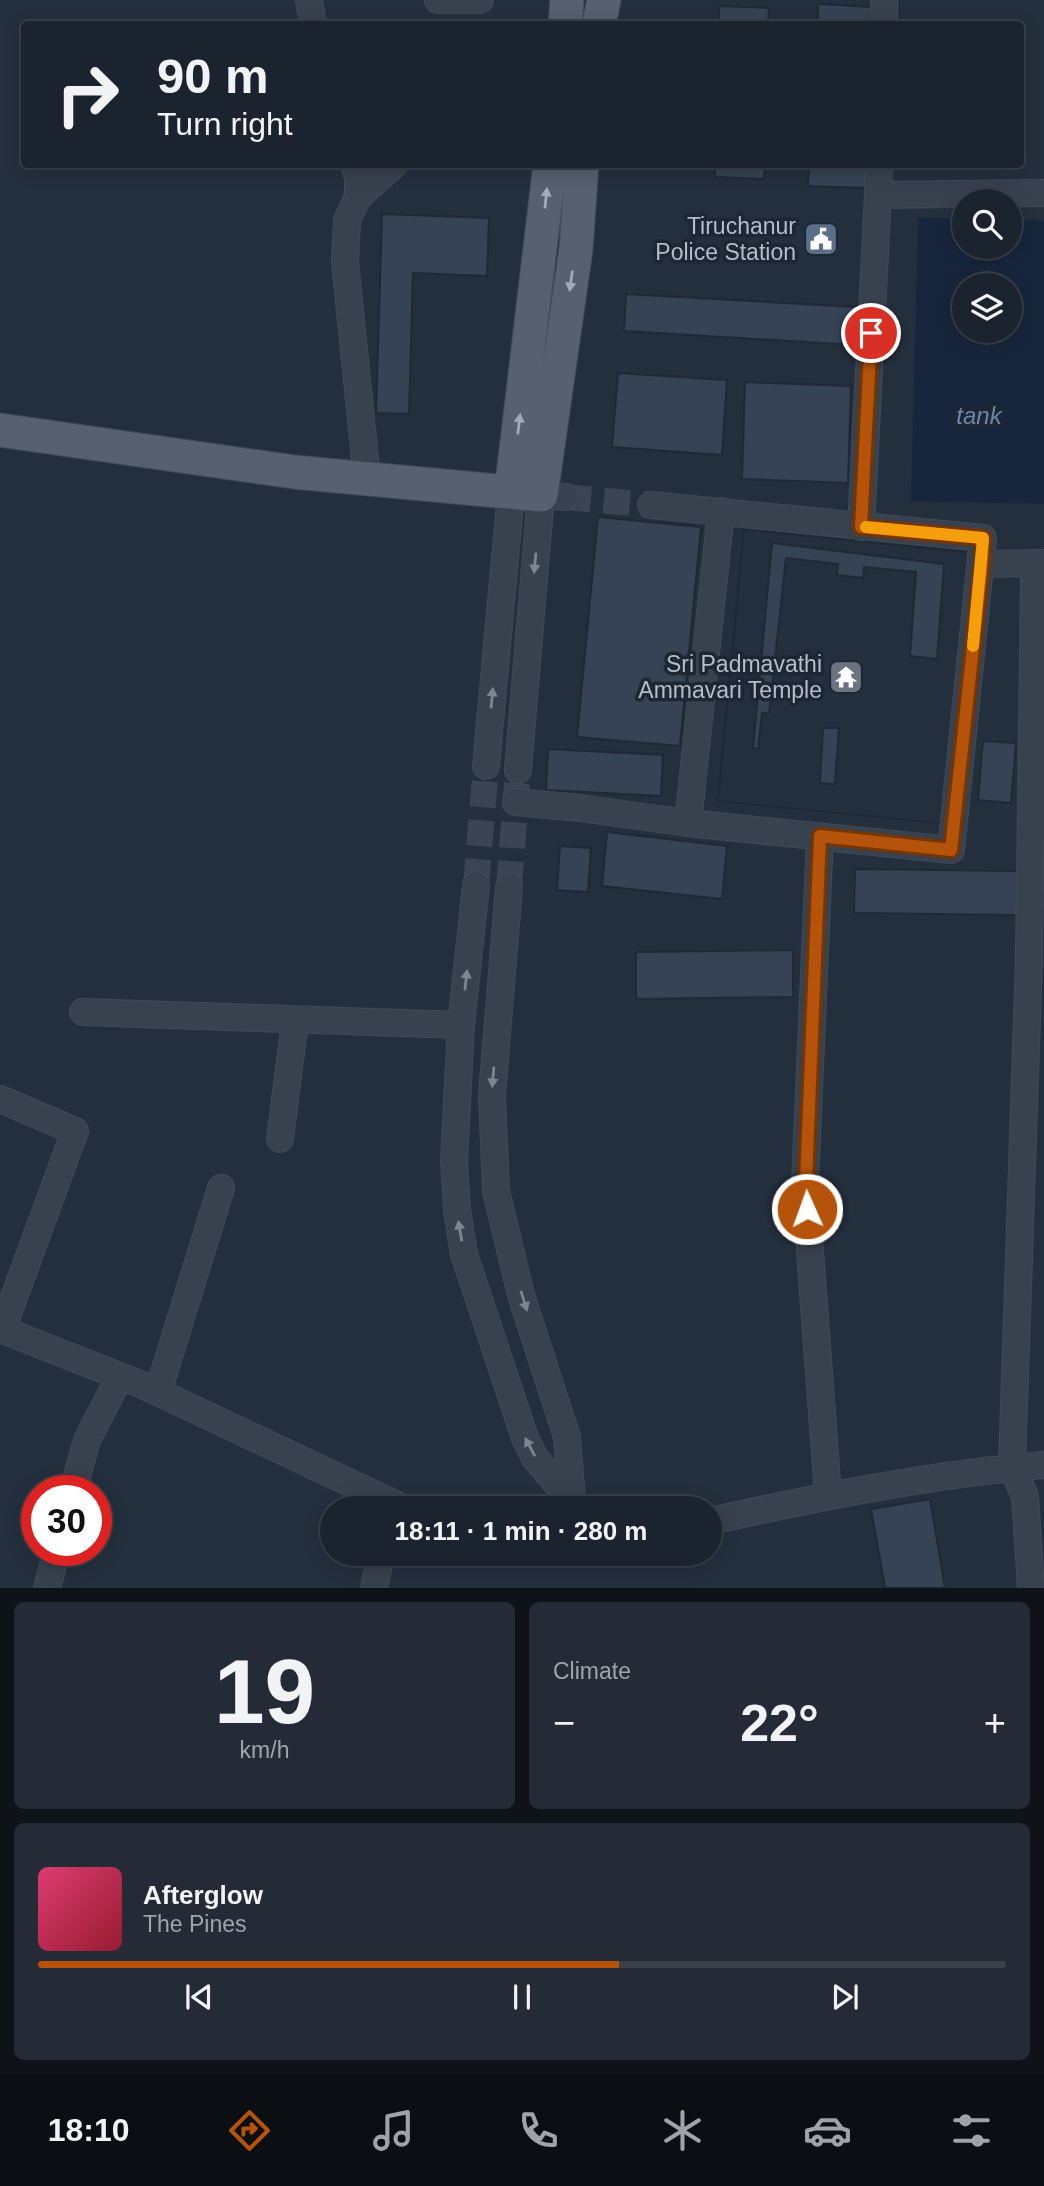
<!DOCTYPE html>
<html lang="en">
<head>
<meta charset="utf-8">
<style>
  body { margin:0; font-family:Arial,sans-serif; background:#242b36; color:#f1f3f6; height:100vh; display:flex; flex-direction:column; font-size:26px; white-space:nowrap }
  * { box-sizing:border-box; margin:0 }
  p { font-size:23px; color:#a0a4aa }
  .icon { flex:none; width:38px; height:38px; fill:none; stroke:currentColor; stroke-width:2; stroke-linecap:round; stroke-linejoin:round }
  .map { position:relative; height:1588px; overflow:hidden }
  .sheet { display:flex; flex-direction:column; gap:14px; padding:14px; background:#0f1319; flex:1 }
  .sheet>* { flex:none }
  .hud { position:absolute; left:21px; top:21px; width:1003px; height:147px; border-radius:7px; box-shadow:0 4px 18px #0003,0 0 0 2px #39404a; background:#1b232e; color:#f1f3f6; overflow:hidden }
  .tools { position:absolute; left:952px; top:189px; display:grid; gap:14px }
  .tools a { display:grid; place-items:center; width:70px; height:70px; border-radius:50%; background:#1b232e; box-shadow:0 4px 18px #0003,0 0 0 2px #39404a; font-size:35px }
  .speed { position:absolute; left:21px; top:1475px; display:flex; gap:14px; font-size:35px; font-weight:700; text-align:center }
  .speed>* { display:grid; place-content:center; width:91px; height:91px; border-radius:50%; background:#1b232e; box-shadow:0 4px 18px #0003,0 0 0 2px #39404a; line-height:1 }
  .speed .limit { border:10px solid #d22; background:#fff; color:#111 }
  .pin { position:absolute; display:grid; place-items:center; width:60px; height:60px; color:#fff; margin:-30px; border:4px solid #fff; border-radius:50%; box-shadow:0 2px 7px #0007 }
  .me { position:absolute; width:77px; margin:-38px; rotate:358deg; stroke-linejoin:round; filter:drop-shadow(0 0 5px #0008) }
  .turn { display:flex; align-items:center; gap:24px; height:147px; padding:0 21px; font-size:32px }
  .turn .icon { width:91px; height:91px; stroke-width:2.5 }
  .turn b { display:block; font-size:49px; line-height:60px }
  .big { font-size:52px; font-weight:800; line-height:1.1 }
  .sheet .widget { flex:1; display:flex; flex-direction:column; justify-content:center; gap:10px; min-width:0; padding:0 24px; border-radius:10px; background:#242b36 }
  .sheet .dial { align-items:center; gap:0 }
  .dial b { font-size:91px; line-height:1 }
  .song { display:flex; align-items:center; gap:21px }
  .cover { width:84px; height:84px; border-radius:10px; background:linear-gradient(135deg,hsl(340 70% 55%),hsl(350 70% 35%)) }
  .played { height:7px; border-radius:4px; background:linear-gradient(90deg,#b45309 60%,#39404a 60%) }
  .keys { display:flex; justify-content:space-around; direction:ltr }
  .heat { display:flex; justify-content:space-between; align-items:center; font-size:38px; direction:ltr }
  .sheet .tiles { flex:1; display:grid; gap:14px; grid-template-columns:1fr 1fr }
  .widget:last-child { grid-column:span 2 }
  .trip { position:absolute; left:320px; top:1496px; width:402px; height:70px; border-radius:35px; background:#1b232e; box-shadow:0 4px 18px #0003,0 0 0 2px #39404a; font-weight:800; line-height:70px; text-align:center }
  .menu { display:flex; height:112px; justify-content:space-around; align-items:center; background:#0b0e12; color:#a0a4aa }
  .menu .icon { width:49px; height:49px }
  .menu .active { color:#b45309 }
  .menu b { font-size:32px; color:#f1f3f6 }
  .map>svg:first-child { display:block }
  .water { fill:#17263c; fill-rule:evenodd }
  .building { fill:#364354; stroke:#1f2835; stroke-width:2; fill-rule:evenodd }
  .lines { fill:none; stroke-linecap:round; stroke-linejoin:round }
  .minor-tunnel { stroke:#3a4453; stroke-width:26; stroke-dasharray:26 13; stroke-linecap:butt }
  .minor-casing { stroke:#414a57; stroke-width:28 }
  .major-casing { stroke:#414a57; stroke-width:35 }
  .minor { stroke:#38414e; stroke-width:26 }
  .major { stroke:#56606e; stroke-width:33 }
  .oneway { fill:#a1aab7 }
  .oneway2 { fill:#7c8592 }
  .route-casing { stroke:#753606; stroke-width:18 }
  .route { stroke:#b45309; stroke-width:12 }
  .slow { stroke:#f59e0b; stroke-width:12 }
  .labels { text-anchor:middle; stroke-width:7; stroke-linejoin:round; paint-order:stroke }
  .poi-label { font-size:23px; fill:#b4bcc9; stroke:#1d2633; text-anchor:end }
  .water-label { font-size:24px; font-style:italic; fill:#6d86a8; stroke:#1d2633 }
</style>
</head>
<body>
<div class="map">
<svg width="1044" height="1588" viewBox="0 0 1044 1588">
  <rect width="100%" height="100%" fill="#242f3e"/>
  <path class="water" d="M918 218 964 219V247H1010V220L1044 221V504L911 501ZM964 285H1010V331H964Z"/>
  <path class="building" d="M818 4 871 7 870 24H818Z
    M719 6 769 8 768 24H719Z
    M715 164H765L764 179 715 177Z
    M809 164H877L865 188 808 186Z
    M382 214 489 218 487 276 413 273 409 414 376 413Z
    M626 294 857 307 855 345 624 331Z
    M618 373 727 380 722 455 612 447Z
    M745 382 851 386 848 483 742 479Z
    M598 517 701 527 680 746 577 737Z
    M744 529 975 553 948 824 718 801ZM772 543 944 564 937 659 910 656 916 572 864 567 863 578 837 575 838 564 786 558 769 713H762L758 749 753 748ZM823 728H839L835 784 820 783Z
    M744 529 975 553 948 824 718 801Z
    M983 741 1016 743 1011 803 978 800Z
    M548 749 663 755 661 796 546 790Z
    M607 832 727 846 722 899 602 886Z
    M560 846 591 848 588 892 557 890Z
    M855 869 1018 871 1017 915 854 913Z
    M793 950V997L636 999V952Z
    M930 1499 945 1588H885L871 1509Z"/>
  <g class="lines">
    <path class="minor-tunnel" d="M565 497 651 505
      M476 885 486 766
      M509 887 518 770"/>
    <g class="minor-casing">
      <path id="minor" d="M309 0 313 24
        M438 0H480
        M884 24V0
        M354 164 358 178V197L347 220 345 262 367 479
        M878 195 879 164
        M358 197 395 164
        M651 505C762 515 872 528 983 538L951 850 688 823 721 511
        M861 527 878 195 1044 193
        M982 564 1044 563
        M486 766 511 492
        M518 770 541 495 565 497
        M516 802 580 808 688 823
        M820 836 805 1183 828 1495
        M476 885 461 1025 454 1161 457 1210 464 1254 525 1438 535 1458 578 1508
        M509 887 492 1095 496 1191 521 1295 567 1437 572 1500
        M83 1012 461 1025
        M0 1099 75 1131 2 1330
        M280 1139 295 1021
        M0 1329 145 1386 403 1508
        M158 1392 221 1188
        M73 1491 87 1440 120 1376
        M710 1521C820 1497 932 1474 1044 1465
        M47 1588 57 1550
        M374 1588 381 1554
        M1031 1588 1025 1496 1012 1467 1029 956 1034 581 1042 564"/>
    </g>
    <g class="major-casing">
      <path id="major" d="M565 24 567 0
        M599 24 604 0
        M0 430 294 472 541 495 576 249 582 164
        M511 492 550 164"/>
    </g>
    <use href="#minor" class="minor"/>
    <use href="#major" class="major"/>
  </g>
  <defs><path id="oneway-solid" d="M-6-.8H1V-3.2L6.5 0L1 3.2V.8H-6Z" transform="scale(1.75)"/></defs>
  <g class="oneway">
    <use href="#oneway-solid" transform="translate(546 198) rotate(-84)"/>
    <use href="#oneway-solid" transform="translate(571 281) rotate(98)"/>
    <use href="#oneway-solid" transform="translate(519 424) rotate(-83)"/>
  </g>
  <g class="oneway2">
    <use href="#oneway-solid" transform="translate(535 563) rotate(95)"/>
    <use href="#oneway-solid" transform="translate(492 698) rotate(-85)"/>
    <use href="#oneway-solid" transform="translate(466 980) rotate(-84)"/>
    <use href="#oneway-solid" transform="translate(493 1077) rotate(95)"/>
    <use href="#oneway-solid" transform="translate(460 1231) rotate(-100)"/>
    <use href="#oneway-solid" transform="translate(524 1301) rotate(73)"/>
    <use href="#oneway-solid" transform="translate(530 1447) rotate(-118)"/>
  </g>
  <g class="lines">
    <g class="route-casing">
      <path id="route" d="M807 1209 806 1182 820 836 951 850 982 564 983 538 861 527 871 333"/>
    </g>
    <use href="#route" class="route"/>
    <path class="slow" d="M866 527 983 538 973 646"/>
  </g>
  <defs>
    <g id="civic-square" transform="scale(1.75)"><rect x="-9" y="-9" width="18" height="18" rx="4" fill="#5c6f8a" stroke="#1d2633"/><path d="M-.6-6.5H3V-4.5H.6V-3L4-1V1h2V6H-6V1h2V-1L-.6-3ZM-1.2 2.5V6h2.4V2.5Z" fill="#fff"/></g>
    <g id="temple-square" transform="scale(1.75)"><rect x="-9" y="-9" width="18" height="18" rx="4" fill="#6b7280" stroke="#1d2633"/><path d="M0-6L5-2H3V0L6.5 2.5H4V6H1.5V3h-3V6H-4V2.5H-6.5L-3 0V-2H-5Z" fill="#fff"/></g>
  </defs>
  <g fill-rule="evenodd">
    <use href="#civic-square" x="821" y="239"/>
    <use href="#temple-square" x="846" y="677"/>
  </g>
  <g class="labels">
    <g class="poi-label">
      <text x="796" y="234">Tiruchanur<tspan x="796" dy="26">Police Station</tspan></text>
      <text x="822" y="672">Sri Padmavathi<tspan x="822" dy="26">Ammavari Temple</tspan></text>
    </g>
    <g class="water-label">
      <text x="979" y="424">tank</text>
    </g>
  </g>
</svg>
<div class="tools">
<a><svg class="icon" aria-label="search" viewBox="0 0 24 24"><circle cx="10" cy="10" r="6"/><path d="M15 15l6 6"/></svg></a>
<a><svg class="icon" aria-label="layers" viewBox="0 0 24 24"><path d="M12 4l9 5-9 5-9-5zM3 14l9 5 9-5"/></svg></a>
</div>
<div class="speed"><div class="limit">30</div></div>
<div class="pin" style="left:871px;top:333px;background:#d93025"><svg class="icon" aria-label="arrive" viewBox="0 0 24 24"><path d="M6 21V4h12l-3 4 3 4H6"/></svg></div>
<svg class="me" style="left:807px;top:1209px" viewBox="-20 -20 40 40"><circle r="17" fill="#b45309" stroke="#fff" stroke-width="3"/><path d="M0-11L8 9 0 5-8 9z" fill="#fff"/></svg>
<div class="trip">18:11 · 1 min · 280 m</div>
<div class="hud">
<div class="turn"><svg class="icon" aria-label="right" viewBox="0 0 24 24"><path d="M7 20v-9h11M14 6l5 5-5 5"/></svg><div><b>90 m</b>Turn right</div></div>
</div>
</div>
<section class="sheet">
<div class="tiles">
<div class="widget dial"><b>19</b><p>km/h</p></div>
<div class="widget"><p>Climate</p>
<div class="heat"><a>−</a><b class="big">22°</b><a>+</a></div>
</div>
<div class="widget">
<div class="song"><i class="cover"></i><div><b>Afterglow</b><p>The Pines</p></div></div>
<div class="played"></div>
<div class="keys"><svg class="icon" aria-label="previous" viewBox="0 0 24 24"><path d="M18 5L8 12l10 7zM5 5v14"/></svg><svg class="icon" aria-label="pause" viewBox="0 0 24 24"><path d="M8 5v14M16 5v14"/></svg><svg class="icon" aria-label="next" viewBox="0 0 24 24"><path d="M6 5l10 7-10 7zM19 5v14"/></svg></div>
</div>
</div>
</section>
<nav class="menu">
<b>18:10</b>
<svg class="icon active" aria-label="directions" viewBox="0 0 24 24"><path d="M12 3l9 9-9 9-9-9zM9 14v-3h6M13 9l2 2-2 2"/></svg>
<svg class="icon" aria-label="music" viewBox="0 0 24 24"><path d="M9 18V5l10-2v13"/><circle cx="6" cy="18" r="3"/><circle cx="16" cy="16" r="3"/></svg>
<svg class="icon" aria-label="phone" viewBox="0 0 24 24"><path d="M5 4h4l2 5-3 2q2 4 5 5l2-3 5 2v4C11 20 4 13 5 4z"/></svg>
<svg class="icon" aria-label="climate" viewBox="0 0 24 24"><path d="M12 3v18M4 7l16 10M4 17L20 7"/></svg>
<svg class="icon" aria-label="car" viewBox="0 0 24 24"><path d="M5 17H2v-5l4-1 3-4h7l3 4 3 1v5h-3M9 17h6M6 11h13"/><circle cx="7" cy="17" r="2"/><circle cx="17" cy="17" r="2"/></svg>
<svg class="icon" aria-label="filters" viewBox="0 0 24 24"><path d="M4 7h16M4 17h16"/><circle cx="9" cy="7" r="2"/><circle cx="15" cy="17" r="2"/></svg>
</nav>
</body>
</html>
